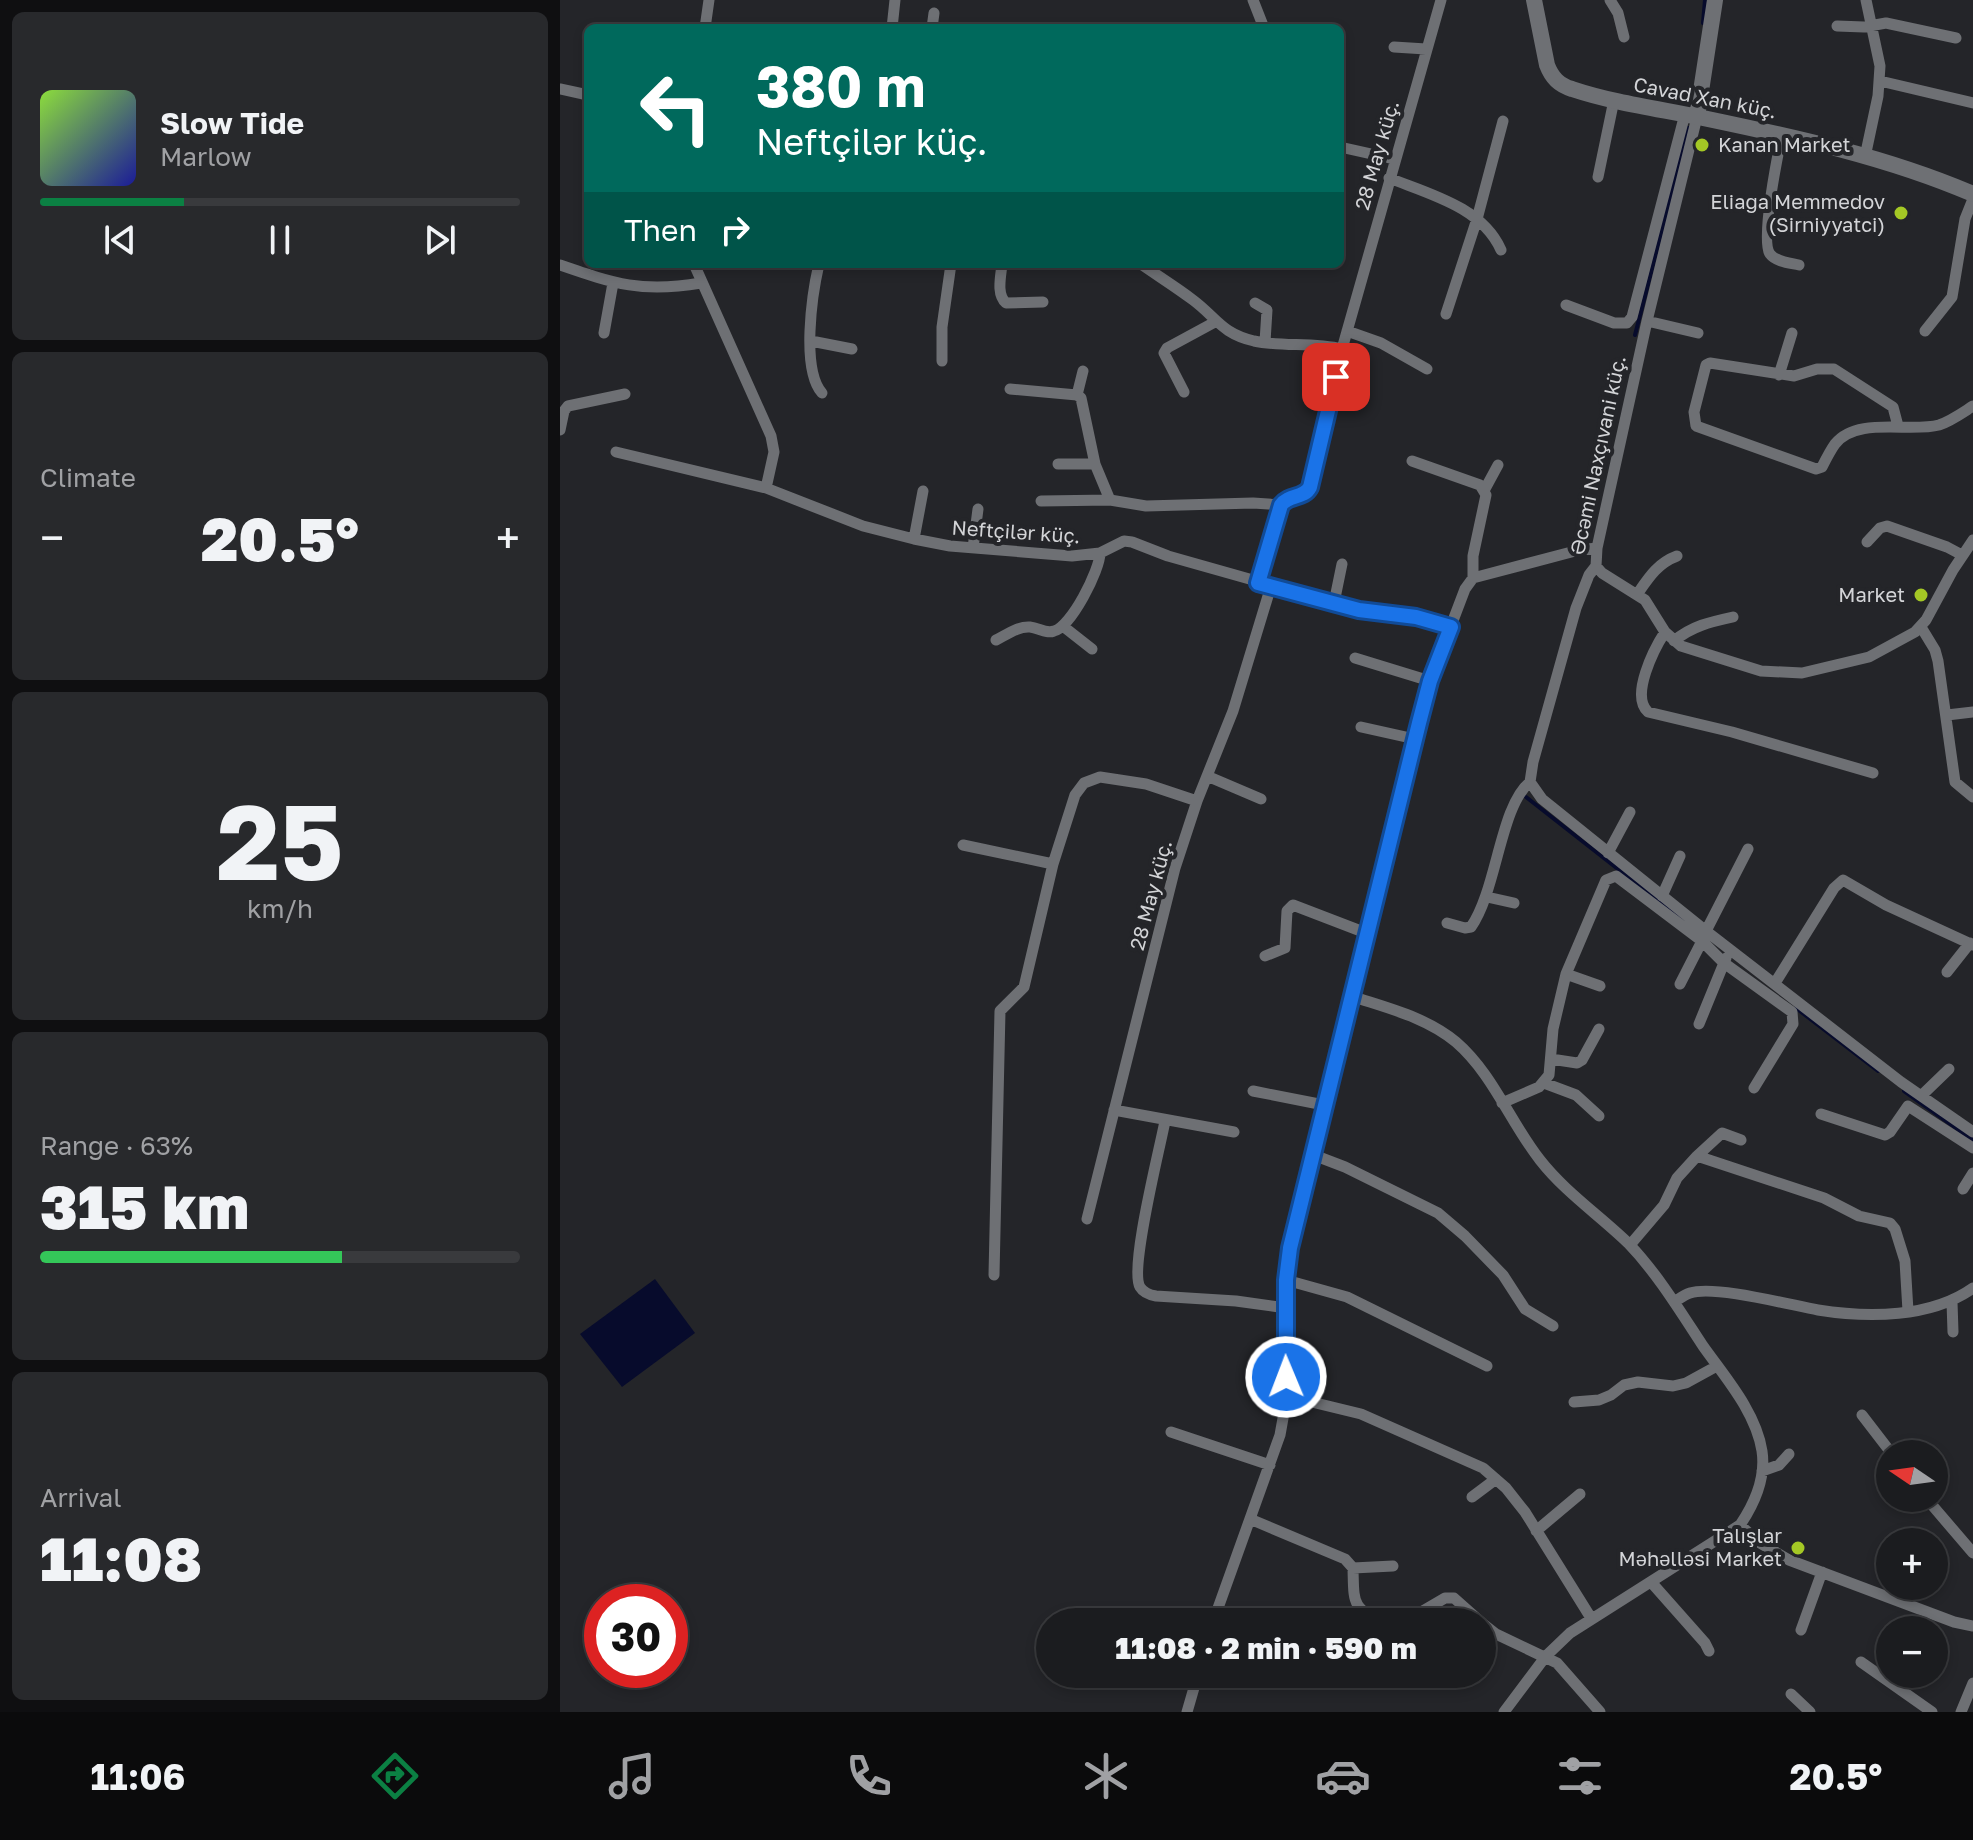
<!DOCTYPE html>
<html lang="en">
<head>
<meta charset="utf-8">
<style>
  body { margin:0; font-family:"Golos Text",sans-serif; background:#28292c; color:#f1f3f6; height:100vh; display:flex; flex-direction:column; font-size:30px; white-space:nowrap }
  * { box-sizing:border-box; margin:0 }
  p { font-size:26px; color:#a0a1a4 }
  .icon { flex:none; width:44px; height:44px; fill:none; stroke:currentColor; stroke-width:2; stroke-linecap:round; stroke-linejoin:round }
  .map { position:relative; flex:1; overflow:hidden }
  .side { display:flex; flex-direction:column; gap:12px; padding:12px; background:#0f0f11; width:560px }
  .side>* { flex:none }
  .guide { position:absolute; left:24px; top:24px; width:760px; height:244px; border-radius:12px; box-shadow:0 4px 12px #0003,0 0 0 2px #393a3d; background:#00695c; color:#fff; overflow:hidden }
  .needle { width:52px; rotate:283deg }
  .tools { position:absolute; left:1316px; top:1440px; display:grid; gap:16px }
  .tools a { display:grid; place-items:center; width:72px; height:72px; border-radius:50%; background:#1b1c1f; box-shadow:0 4px 12px #0003,0 0 0 2px #393a3d; font-size:40px }
  .speed { position:absolute; left:24px; top:1584px; display:flex; gap:16px; font-size:40px; font-weight:700; text-align:center }
  .speed>* { display:grid; place-content:center; width:104px; height:104px; border-radius:50%; background:#1b1c1f; box-shadow:0 4px 12px #0003,0 0 0 2px #393a3d; line-height:1 }
  .speed .limit { border:12px solid #d22; background:#fff; color:#111 }
  .pin { position:absolute; display:grid; place-items:center; width:68px; height:68px; color:#fff; margin:-34px; border-radius:16px; box-shadow:0 4px 12px #0006 }
  .me { position:absolute; width:88px; margin:-44px; rotate:359deg; stroke-linejoin:round; filter:drop-shadow(0 0 6px #0008) }
  .turn { display:flex; align-items:center; gap:28px; height:168px; padding:0 40px; font-size:36px }
  .turn .icon { width:104px; height:104px; stroke-width:2.5 }
  .turn b { display:block; font-size:56px; line-height:68px }
  .then { display:flex; align-items:center; height:76px; padding:0 40px; background:#0003; gap:16px; font-size:30px }
  .big { font-size:60px; font-weight:800; line-height:1.1 }
  .side .card { flex:1; display:flex; flex-direction:column; justify-content:center; gap:12px; min-width:0; padding:0 28px; border-radius:12px; background:#28292c }
  .side .dial { align-items:center; gap:0 }
  .dial b { font-size:104px; line-height:1 }
  .song { display:flex; align-items:center; gap:24px }
  .cover { width:96px; height:96px; border-radius:12px; background:linear-gradient(135deg,hsl(90 70% 55%),hsl(240 70% 35%)) }
  .played { height:8px; border-radius:4px; background:linear-gradient(90deg,#0b8043 30%,#393a3d 30%) }
  .keys { display:flex; justify-content:space-around; direction:ltr }
  .heat { display:flex; justify-content:space-between; align-items:center; font-size:44px; direction:ltr }
  .charge { height:12px; border-radius:6px; background:linear-gradient(90deg,#34c759 63%,#393a3d 0) }
  .trip { position:absolute; left:476px; top:1608px; width:460px; height:80px; border-radius:40px; background:#1b1c1f; box-shadow:0 4px 12px #0003,0 0 0 2px #393a3d; font-weight:800; line-height:80px; text-align:center }
  .tabs { display:flex; height:128px; justify-content:space-around; align-items:center; background:#0b0b0c; color:#a0a1a4 }
  .tabs .icon { width:56px; height:56px }
  .tabs .current { color:#0b8043 }
  .tabs b { font-size:36px; color:#f1f3f6 }
  main { display:flex; flex:1; min-height:0 }
  .map>svg:first-child { display:block }
  .water { fill:#070b2c }
  .lines { fill:none; stroke-linecap:round; stroke-linejoin:round }
  .stream { stroke:#070b2c; stroke-width:4 }
  .street { stroke:#6e7074; stroke-width:11 }
  .secondary { stroke:#6e7074; stroke-width:16 }
  .route-casing { stroke:#114b97; stroke-width:20 }
  .route { stroke:#1a73e8; stroke-width:14 }
  .poi-dot { fill:#a4c825; stroke:#242529; stroke-width:3 }
  .labels { text-anchor:middle; stroke-width:8; stroke-linejoin:round; paint-order:stroke }
  .street-label { font-size:20px; fill:#d3d4d7; stroke:#242529 }
  .poi-label { font-size:20px; fill:#d3d4d7; stroke:#242529; text-anchor:end }
</style>
</head>
<body>
<main>
<section class="side">
<div class="card">
<div class="song"><i class="cover"></i><div><b>Slow Tide</b><p>Marlow</p></div></div>
<div class="played"></div>
<div class="keys"><svg class="icon" aria-label="previous" viewBox="0 0 24 24"><path d="M18 5L8 12l10 7zM5 5v14"/></svg><svg class="icon" aria-label="pause" viewBox="0 0 24 24"><path d="M8 5v14M16 5v14"/></svg><svg class="icon" aria-label="next" viewBox="0 0 24 24"><path d="M6 5l10 7-10 7zM19 5v14"/></svg></div>
</div>
<div class="card"><p>Climate</p>
<div class="heat"><a>−</a><b class="big">20.5°</b><a>+</a></div>
</div>
<div class="card dial"><b>25</b><p>km/h</p></div>
<div class="card"><p>Range · 63%</p><b class="big">315 km</b><div class="charge"></div></div>
<div class="card"><p>Arrival</p><b class="big">11:08</b></div>
</section>
<div class="map">
<svg width="1413" height="1712" viewBox="0 0 1413 1712">
  <rect width="100%" height="100%" fill="#242529"/>
  <path class="water" d="M95 1279 135 1333 62 1387 20 1334Z"/>
  <g class="lines">
    <path class="stream" d="M1143 23 1145 0
      M1075 335 1128 128
      M966 797 1128 924
      M1236 1008 1318 1071
      M1344 1091 1413 1140"/>
    <path class="street" d="M693 0 704 28
      M1050 0 1058 13 1064 37
      M1277 26 1304 27 1326 23 1396 38
      M145 28 149 0
      M332 28 335 0
      M372 28 374 13
      M834 47 866 49
      M1320 81 1413 103
      M0 89 28 95
      M1137 117 1087 321 1037 548 1036 566 1029 575 1016 608 973 762 970 782 982 799 1146 931 1341 1082 1413 1132
      M1222 134C1218 154 1200 241 1210 254 1216 262 1230 263 1239 265
      M780 147 834 159
      M1305 157 1318 96 1320 66 1306 0
      M1038 177 1054 100
      M829 178C869 194 922 207 941 250
      M134 264 211 436 214 452 206 488
      M259 264C252 294 241 369 262 393
      M442 264C441 276 436 294 446 303L483 302
      M581 264C598 276 616 287 633 300 657 318 661 333 694 341 723 347 753 342 782 349
      M0 265C55 284 82 293 141 283
      M695 303 707 310 705 342
      M1006 305 1054 323H1067L1072 317 1125 114
      M886 314 917 219 943 121
      M1087 321 1138 333
      M787 331 821 343 867 369
      M1365 331 1392 297 1405 219 1413 199
      M44 333 53 283
      M251 341 292 349
      M382 361V327L391 264
      M1219 375 1232 333
      M450 389 517 395 521 398 535 464 550 500 586 506 693 503 721 505
      M624 392 604 353 607 348 655 322
      M517 395 523 371
      M1338 426 1333 407 1274 369H1257L1234 376 1150 363 1146 365 1134 412 1136 426 1256 469 1262 467C1266 459 1270 451 1275 444 1297 416 1350 433 1379 425 1391 421 1402 413 1413 406
      M0 430 4 411 8 406 65 394
      M56 452 206 488 303 526 354 539 390 546 512 556 540 553 564 541 572 542 608 556 799 610 856 617 891 627
      M852 461 920 485 926 495 913 556V578
      M498 464H535
      M925 489 938 465
      M481 501 550 500
      M354 539 363 491
      M1307 542 1320 528 1327 526 1387 547 1402 555
      M413 548 418 509
      M1036 566 1042 573 1085 600 1105 632 1121 646 1201 671 1242 673 1309 657 1355 632 1366 620 1393 570 1413 540
      M698 583 721 505C729 494 744 499 750 487L782 349 881 0
      M1078 593C1089 577 1098 563 1117 556
      M774 603 782 564
      M504 627 532 649
      M1361 627 1375 650 1378 661 1395 782 1413 797
      M1105 632C1094 649 1070 696 1088 712L1172 732 1313 773
      M436 640C446 635 458 626 470 627 479 628 486 634 494 631 511 627 540 570 540 553
      M1114 641C1132 626 1150 622 1173 617
      M795 658 870 681
      M1387 715 1413 712
      M801 727 855 739
      M647 776 701 799
      M403 845 493 864
      M1048 853 1070 812
      M1102 896 1120 856
      M927 897 954 903
      M887 923 905 928 911 927C937 890 940 806 970 782
      M1146 931 1188 849
      M705 956 725 948 727 911 733 905 806 933
      M1387 972 1410 943
      M1006 974 1040 986
      M1215 983 1274 888 1283 880 1326 905 1413 945
      M1120 984 1142 941
      M791 996C827 1008 866 1017 896 1042 933 1074 950 1122 980 1160 1005 1192 1039 1215 1068 1243 1097 1273 1120 1311 1143 1346 1165 1377 1196 1412 1202 1451 1206 1478 1195 1503 1180 1525L1010 1633 986 1656 944 1712
      M1139 1024 1166 958
      M991 1059 1017 1063 1022 1060 1039 1029
      M984 1083 1016 1095 1039 1116
      M693 1091 764 1105
      M1361 1096 1389 1069
      M942 1103 979 1087 989 1075 993 1029 1006 974 1046 880 1056 876 1142 941 1164 963 1232 1012 1233 1024 1194 1088
      M554 1110 674 1132
      M1261 1114 1325 1135 1330 1132 1348 1106 1413 1148
      M605 1121C600 1148 569 1269 580 1287 583 1292 590 1295 596 1296L676 1301 726 1308
      M751 1154 785 1167 878 1213 905 1236 943 1275 965 1309 993 1326
      M1137 1156 1162 1133 1181 1140
      M1403 1189 1413 1173
      M527 1219 615 868 637 801 673 711 711 586
      M1070 1245 1104 1205 1117 1178 1137 1156 1264 1198 1299 1216 1330 1223 1335 1229 1345 1261 1348 1311
      M434 1275 440 1011 464 987 493 864 515 795 524 783 540 777 586 784 637 801
      M726 1280 787 1297 927 1366
      M1114 1302C1119 1299 1124 1295 1130 1293 1155 1285 1230 1305 1258 1310 1308 1318 1371 1318 1413 1288
      M1392 1302 1393 1332
      M727 1396 801 1414 923 1468 946 1488 965 1512 1031 1618
      M1014 1402 1039 1400 1051 1395 1064 1385 1078 1382 1113 1386 1126 1383 1157 1366
      M1302 1415 1332 1454
      M611 1432 710 1465
      M1202 1471 1219 1465 1229 1454
      M912 1497 936 1479
      M1366 1498 1413 1553
      M690 1519 785 1559 793 1568C794 1602 791 1609 825 1622
      M1180 1525 1200 1543 1229 1560 1394 1622 1413 1626
      M976 1531 1020 1494
      M793 1568 833 1566
      M1091 1582 1145 1643 1149 1651
      M653 1622 720 1435 727 1396 726 1280 730 1248 870 681 905 589 913 578 1019 550 1037 548
      M844 1622 885 1598H894L921 1622
      M922 1623 936 1634 997 1663 1040 1712
      M1241 1630 1262 1572
      M1301 1662 1372 1712
      M1231 1694 1250 1712
      M627 1712 638 1674
      M1401 1712 1413 1683"/>
    <path class="secondary" d="M974 0 987 65C992 78 999 85 1012 89 1054 103 1100 109 1143 118 1234 137 1327 157 1413 194
      M1137 117 1155 0"/>
  </g>
  <g class="lines">
    <g class="route-casing">
      <path id="route" d="M726 1377V1280L730 1248 859 723 870 681 891 627 856 617 799 610 698 583 721 505C729 494 744 499 750 487L776 377"/>
    </g>
    <use href="#route" class="route"/>
  </g>
  <g class="poi-dot">
    <circle cx="1142" cy="145" r="8"/>
    <circle cx="1341" cy="213" r="8"/>
    <circle cx="1361" cy="595" r="8"/>
    <circle cx="1238" cy="1548" r="8"/>
  </g>
  <g class="labels">
    <g class="street-label">
      <text transform="translate(1145 98) rotate(11)" y="7">Cavad Xan küç.</text>
      <text transform="translate(817 155) rotate(-74)" y="7">28 May küç.</text>
      <text transform="translate(1038 455) rotate(-78)" y="7">Əcəmi Naxçıvani küç.</text>
      <text transform="translate(456 532) rotate(4)" y="7">Neftçilər küç.</text>
      <text transform="translate(591 895) rotate(-75)" y="7">28 May küç.</text>
    </g>
    <g class="poi-label">
      <text x="1158" y="152" text-anchor="start">Kanan Market</text>
      <text x="1325" y="209">Eliaga Memmedov<tspan x="1325" dy="23">(Sirniyyatci)</tspan></text>
      <text x="1345" y="602">Market</text>
      <text x="1222" y="1543">Talışlar<tspan x="1222" dy="23">Məhəlləsi Market</tspan></text>
    </g>
  </g>
</svg>
<div class="tools">
<a><svg class="needle" viewBox="-14 -14 28 28"><path d="M0-13l5 13h-10z" fill="#e53935"/><path d="M0 13l5-13h-10z" fill="#a0a1a4"/></svg></a>
<a>+</a>
<a>−</a>
</div>
<div class="speed"><div class="limit">30</div></div>
<div class="pin" style="left:776px;top:377px;background:#d93025"><svg class="icon" aria-label="arrive" viewBox="0 0 24 24"><path d="M6 21V4h12l-3 4 3 4H6"/></svg></div>
<svg class="me" style="left:726px;top:1377px" viewBox="-20 -20 40 40"><circle r="17" fill="#1a73e8" stroke="#fff" stroke-width="3"/><path d="M0-11L8 9 0 5-8 9z" fill="#fff"/></svg>
<div class="trip">11:08 · 2 min · 590 m</div>
<div class="guide">
<div class="turn"><svg class="icon" aria-label="left" viewBox="0 0 24 24"><path d="M17 20v-9H6M10 6l-5 5 5 5"/></svg><div><b>380 m</b>Neftçilər küç.</div></div>
<div class="then">Then<svg class="icon" aria-label="right" viewBox="0 0 24 24"><path d="M7 20v-9h11M14 6l5 5-5 5"/></svg></div>
</div>
</div>
</main>
<nav class="tabs">
<b>11:06</b>
<svg class="icon current" aria-label="directions" viewBox="0 0 24 24"><path d="M12 3l9 9-9 9-9-9zM9 14v-3h6M13 9l2 2-2 2"/></svg>
<svg class="icon" aria-label="music" viewBox="0 0 24 24"><path d="M9 18V5l10-2v13"/><circle cx="6" cy="18" r="3"/><circle cx="16" cy="16" r="3"/></svg>
<svg class="icon" aria-label="phone" viewBox="0 0 24 24"><path d="M5 4h4l2 5-3 2q2 4 5 5l2-3 5 2v4C11 20 4 13 5 4z"/></svg>
<svg class="icon" aria-label="climate" viewBox="0 0 24 24"><path d="M12 3v18M4 7l16 10M4 17L20 7"/></svg>
<svg class="icon" aria-label="car" viewBox="0 0 24 24"><path d="M5 17H2v-5l4-1 3-4h7l3 4 3 1v5h-3M9 17h6M6 11h13"/><circle cx="7" cy="17" r="2"/><circle cx="17" cy="17" r="2"/></svg>
<svg class="icon" aria-label="filters" viewBox="0 0 24 24"><path d="M4 7h16M4 17h16"/><circle cx="9" cy="7" r="2"/><circle cx="15" cy="17" r="2"/></svg>
<b>20.5°</b>
</nav>
</body>
</html>
